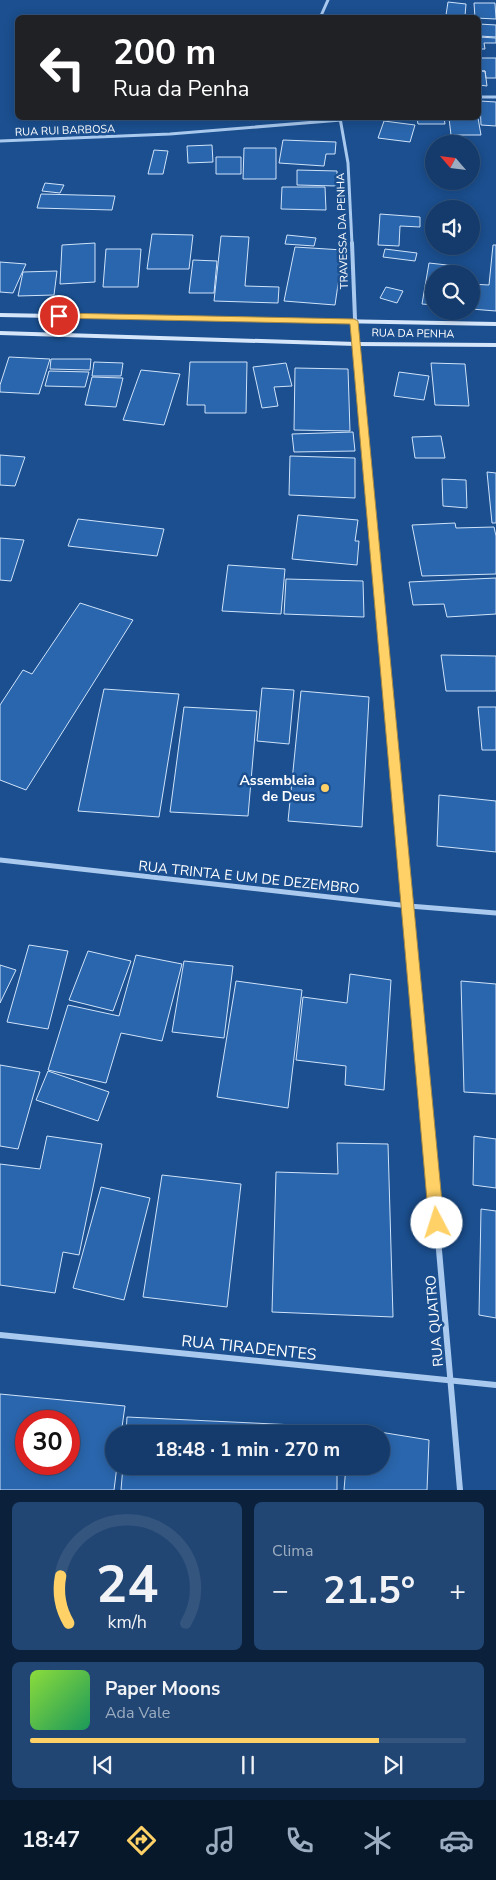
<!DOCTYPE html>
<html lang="pt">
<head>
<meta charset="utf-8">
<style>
  body { margin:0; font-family:"Nunito Sans",sans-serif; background:#214673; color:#f1f3f6; height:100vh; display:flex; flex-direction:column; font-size:19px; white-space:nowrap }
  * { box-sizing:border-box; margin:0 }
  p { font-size:16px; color:#9dadc1 }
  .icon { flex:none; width:28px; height:28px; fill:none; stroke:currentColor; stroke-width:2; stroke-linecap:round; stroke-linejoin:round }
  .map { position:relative; height:1490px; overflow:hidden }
  .panel { display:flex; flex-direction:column; gap:12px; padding:12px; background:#0b203b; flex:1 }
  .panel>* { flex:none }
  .guide { position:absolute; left:15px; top:15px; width:466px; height:105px; border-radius:8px; box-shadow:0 2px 12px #0003,0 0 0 1px #33557e; background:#202124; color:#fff; overflow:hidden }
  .needle { width:32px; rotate:298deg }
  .buttons { position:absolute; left:425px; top:135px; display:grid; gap:10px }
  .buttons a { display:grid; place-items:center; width:55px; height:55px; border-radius:50%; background:#143b6b; box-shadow:0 2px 12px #0003,0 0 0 1px #33557e; font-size:25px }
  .speed { position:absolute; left:15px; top:1410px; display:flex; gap:10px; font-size:25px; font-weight:700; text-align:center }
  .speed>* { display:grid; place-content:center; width:65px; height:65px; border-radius:50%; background:#143b6b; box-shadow:0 2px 12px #0003,0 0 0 1px #33557e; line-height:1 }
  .speed .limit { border:8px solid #d22; background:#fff; color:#111 }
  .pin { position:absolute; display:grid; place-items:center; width:42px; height:42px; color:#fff; margin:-21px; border:2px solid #fff; border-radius:50%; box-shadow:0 1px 5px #0007 }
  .me { position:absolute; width:55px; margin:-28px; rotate:355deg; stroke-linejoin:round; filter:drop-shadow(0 0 4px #0008) }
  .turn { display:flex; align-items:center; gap:18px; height:105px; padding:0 15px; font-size:22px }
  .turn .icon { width:65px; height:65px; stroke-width:2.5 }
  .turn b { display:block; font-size:35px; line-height:42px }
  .big { font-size:38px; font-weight:700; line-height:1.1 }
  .panel .card { flex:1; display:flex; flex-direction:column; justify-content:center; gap:8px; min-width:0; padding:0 18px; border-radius:8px; background:#214673 }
  .panel .dial { align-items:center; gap:0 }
  .dial svg { height:130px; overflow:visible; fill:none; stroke:#33557e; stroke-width:7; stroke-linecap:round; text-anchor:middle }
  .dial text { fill:#f1f3f6; stroke:none }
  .song { display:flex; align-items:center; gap:15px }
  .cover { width:60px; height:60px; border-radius:8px; background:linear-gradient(135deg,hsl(90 70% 55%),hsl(150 70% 35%)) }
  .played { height:5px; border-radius:2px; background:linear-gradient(90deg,#ffd166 80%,#33557e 80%) }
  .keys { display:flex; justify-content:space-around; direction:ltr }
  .heat { display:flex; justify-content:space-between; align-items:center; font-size:28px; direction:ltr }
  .panel .tiles { flex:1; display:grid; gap:12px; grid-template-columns:1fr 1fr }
  .card:last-child { grid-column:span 2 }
  .trip { position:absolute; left:105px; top:1425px; width:285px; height:50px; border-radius:25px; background:#143b6b; box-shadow:0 2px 12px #0003,0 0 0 1px #33557e; font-weight:700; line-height:50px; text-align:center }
  .tab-bar { display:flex; height:80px; justify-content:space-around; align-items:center; background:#08182b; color:#9dadc1 }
  .tab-bar .icon { width:35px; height:35px }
  .tab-bar .current { color:#ffd166 }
  .tab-bar b { font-size:22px; color:#f1f3f6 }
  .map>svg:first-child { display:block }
  .building { fill:#2a66ad; stroke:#cfe3fa; fill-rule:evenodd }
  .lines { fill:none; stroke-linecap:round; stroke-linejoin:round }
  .street-far3 { stroke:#a9c9ee; stroke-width:3 }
  .street-far2 { stroke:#a9c9ee; stroke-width:4 }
  .street-far1 { stroke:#a9c9ee; stroke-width:5 }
  .street { stroke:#a9c9ee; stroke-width:6 }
  .secondary { fill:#d6e6fa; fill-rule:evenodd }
  .route { fill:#ffd166; stroke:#a68842 }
  .poi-dot { fill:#ffd166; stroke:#1b4f8f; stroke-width:2 }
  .labels { text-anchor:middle; stroke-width:5; stroke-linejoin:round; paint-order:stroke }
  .far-street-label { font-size:11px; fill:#fff; stroke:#1b4f8f }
  .poi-label { font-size:14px; font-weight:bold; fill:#fff; stroke:#1b4f8f; text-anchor:end }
  .street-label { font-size:14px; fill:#fff; stroke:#1b4f8f }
  .near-street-label { font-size:16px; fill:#fff; stroke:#1b4f8f }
</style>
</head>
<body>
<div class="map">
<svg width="496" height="1490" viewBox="0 0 496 1490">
  <rect width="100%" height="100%" fill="#1b4f8f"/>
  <path class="building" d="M448 2 466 4 465 16 446 15Z
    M474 3H495L496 19 475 18Z
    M479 24 496 25V37L479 36Z
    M479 37 496 38V43H484L485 49H479Z
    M479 58H496V78H486L485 71H479Z
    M479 71H485L487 86 479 85Z
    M480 101 496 102V126L481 125Z
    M417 118H444L445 124H418Z
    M449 118H478L481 135H451Z
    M384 121 415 125 410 142 378 138Z
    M283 140 336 142 335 154H326L324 166 279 163Z
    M212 145 213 162 188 163 187 146Z
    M244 148H276V179H243Z
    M154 150 168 151 163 174H148Z
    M216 157H241V174H216Z
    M297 170 337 171V186L297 185Z
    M45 183 64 185 60 193 42 191Z
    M282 187H325L326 210 281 209Z
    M41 194 115 196 112 210 37 208Z
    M380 214 420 217V227L400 226 399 246 378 245Z
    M152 234 193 235 189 269H147Z
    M287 235 316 238 314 246 285 244Z
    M221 236 249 237 245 286 279 287 278 303 214 301Z
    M95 243V282L60 284 62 245Z
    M493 245H496V311L471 309V284L489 285Z
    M295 247 343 250 335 305 284 301Z
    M106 249H141L138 287H103Z
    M385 249 417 253 415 261 383 257Z
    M193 260 217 261 214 293H189Z
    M0 262 26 264 13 293 0 292Z
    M429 263 456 266 455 274H434V305L422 304Z
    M57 271 54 295 18 296 23 272Z
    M386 287 403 291 397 303 380 298Z
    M9 357 50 359 39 394 0 392V385Z
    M51 359H91L90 370 50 369Z
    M94 362 123 363 121 376H92Z
    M190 362H247L246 413H205V405H187Z
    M286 363 292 386 274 387 278 406 262 408 253 367Z
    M431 363 465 364 469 406 435 405Z
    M295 368 348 369 350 431 294 430Z
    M141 370 180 374 164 425 123 420Z
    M49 371 89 372 85 387 45 386Z
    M399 372 429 376 424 400 394 396Z
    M92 377 123 378 116 407 85 405Z
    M353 432 355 451 294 452 292 434Z
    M441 436 445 458H415L412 437Z
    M0 455 25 457 15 486 0 485Z
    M290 456 355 458V498L289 495Z
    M487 472 496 473V523H492Z
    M442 479 466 480 467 508 443 506Z
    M298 515 358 520 355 541H359L357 565 292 559Z
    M78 519 164 529 157 556 68 546Z
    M455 523 456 528 494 527 496 536V574L422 576 412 525Z
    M0 538 24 540 11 581 0 580Z
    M228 565 285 569 281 614 222 611Z
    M496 578V614L447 617 444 604 413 605 409 582Z
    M286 579 363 581 364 617 284 614Z
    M80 603 133 620 26 790 0 780V705L23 670 32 674Z
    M441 655 496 656V691H446Z
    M262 688 294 690 289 744 257 741Z
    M104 689 179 694 159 817 78 811Z
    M301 691 369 697 362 827 288 821Z
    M184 707 257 711 248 816 170 812Z
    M478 707H496V750H482Z
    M439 795 496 801V852L437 846Z
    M29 945 68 951 48 1029 7 1022Z
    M88 951 131 961 113 1011 69 1000Z
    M136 955 182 964 162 1041 121 1033 106 1083 48 1070 68 1005 119 1016Z
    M184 961 233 966 224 1038 172 1032Z
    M0 965 16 970 0 1003Z
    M350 974 391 980 384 1090 345 1085 346 1066 296 1060 303 997 347 1003Z
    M236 981 302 990 288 1108 217 1097Z
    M461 981 496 984V1094L464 1092Z
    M0 1065 40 1072 18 1149 0 1146Z
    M48 1071 109 1092 98 1121 36 1100Z
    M47 1136 102 1144 79 1255 63 1252 55 1293 0 1285V1164L40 1169Z
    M474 1136 496 1139V1188L473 1185Z
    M337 1143 388 1144 393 1317 272 1312 276 1172 338 1174Z
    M162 1175 241 1184 227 1307 143 1297Z
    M101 1187 150 1198 124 1300 73 1288Z
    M481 1209 496 1211V1318L479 1315Z
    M0 1394 125 1406 121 1434H114V1466H117L114 1490H0ZM26 1421H69V1464H26Z
    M127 1417 337 1427V1434H126Z
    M349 1427 429 1440 427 1490H344L346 1466H381V1434H349Z
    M123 1466H337V1490H121Z"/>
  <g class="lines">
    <path class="street-far3" d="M320 18 328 0
      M479 97H496
      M340 118 348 163 352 244
      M0 141 170 134 341 120"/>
    <path class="street-far2" d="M352 243 356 344 376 558"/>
    <path class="street-far1" d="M376 557 414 965
      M0 860 409 906 496 913"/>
    <path class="street" d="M414 964 460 1490
      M0 1335 496 1385"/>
    <path class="secondary" d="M0 313 496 322V326L0 317Z
      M0 331 356 342 496 343V347L356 346 0 335Z"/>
  </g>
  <path class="route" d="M59 313 354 319 358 321 444 1223 442 1228 437 1230 432 1228 429 1223 350 324 56 318 55 316Z"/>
  <circle class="poi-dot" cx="325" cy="788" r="5"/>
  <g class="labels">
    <g class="far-street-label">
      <text transform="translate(65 130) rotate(-2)" y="4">RUA RUI BARBOSA</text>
      <text transform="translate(342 231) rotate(-92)" y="4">TRAVESSA DA PENHA</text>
      <text transform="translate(413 333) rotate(1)" y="4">RUA DA PENHA</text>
    </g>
    <g class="poi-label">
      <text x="315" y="785">Assembleia<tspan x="315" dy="16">de Deus</tspan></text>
    </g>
    <g class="street-label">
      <text transform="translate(249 877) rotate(6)" y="5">RUA TRINTA E UM DE DEZEMBRO</text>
      <text transform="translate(434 1321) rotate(-95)" y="5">RUA QUATRO</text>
    </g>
    <g class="near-street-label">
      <text transform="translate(249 1347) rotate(6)" y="6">RUA TIRADENTES</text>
    </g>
  </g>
</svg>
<div class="buttons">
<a><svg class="needle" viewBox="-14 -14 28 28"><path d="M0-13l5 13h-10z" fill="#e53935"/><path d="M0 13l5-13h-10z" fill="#9dadc1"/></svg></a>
<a><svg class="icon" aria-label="sound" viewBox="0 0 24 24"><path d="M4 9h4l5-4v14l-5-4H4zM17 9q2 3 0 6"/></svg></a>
<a><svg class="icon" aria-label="search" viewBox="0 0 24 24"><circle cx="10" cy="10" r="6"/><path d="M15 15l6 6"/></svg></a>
</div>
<div class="speed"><div class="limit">30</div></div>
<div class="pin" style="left:59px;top:316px;background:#d93025"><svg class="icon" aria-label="arrive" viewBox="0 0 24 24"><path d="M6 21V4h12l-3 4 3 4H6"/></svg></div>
<svg class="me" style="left:437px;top:1223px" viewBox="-20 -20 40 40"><circle r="19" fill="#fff"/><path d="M0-13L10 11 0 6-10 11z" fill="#ffd166"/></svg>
<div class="trip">18:48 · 1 min · 270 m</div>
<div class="guide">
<div class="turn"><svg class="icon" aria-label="left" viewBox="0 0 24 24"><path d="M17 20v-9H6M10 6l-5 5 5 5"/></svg><div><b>200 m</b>Rua da Penha</div></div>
</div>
</div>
<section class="panel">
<div class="tiles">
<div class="card dial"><svg viewBox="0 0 100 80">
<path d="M14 69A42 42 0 1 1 86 69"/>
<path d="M14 69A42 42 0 0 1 9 40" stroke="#ffd166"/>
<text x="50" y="56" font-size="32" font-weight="700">24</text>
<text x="50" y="72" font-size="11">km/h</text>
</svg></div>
<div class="card"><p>Clima</p>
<div class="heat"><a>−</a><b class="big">21.5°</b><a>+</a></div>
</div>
<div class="card">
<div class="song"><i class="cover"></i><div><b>Paper Moons</b><p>Ada Vale</p></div></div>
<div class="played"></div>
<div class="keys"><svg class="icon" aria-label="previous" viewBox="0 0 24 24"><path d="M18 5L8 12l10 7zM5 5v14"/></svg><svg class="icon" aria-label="pause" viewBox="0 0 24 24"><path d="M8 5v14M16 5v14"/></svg><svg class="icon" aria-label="next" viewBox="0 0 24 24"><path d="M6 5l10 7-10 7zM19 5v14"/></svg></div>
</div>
</div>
</section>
<nav class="tab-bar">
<b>18:47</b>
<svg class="icon current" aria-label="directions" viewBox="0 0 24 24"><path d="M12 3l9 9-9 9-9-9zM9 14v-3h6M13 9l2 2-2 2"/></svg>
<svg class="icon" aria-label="music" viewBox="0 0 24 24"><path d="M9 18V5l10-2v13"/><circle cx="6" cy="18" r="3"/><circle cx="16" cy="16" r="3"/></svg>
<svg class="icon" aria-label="phone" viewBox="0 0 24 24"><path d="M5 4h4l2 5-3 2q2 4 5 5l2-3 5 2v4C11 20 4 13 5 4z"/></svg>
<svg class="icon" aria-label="climate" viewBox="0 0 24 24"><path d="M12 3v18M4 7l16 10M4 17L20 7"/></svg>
<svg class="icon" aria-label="car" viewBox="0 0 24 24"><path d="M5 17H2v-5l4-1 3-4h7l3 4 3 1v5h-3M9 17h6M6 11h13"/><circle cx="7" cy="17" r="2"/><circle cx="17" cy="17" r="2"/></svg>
</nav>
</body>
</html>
